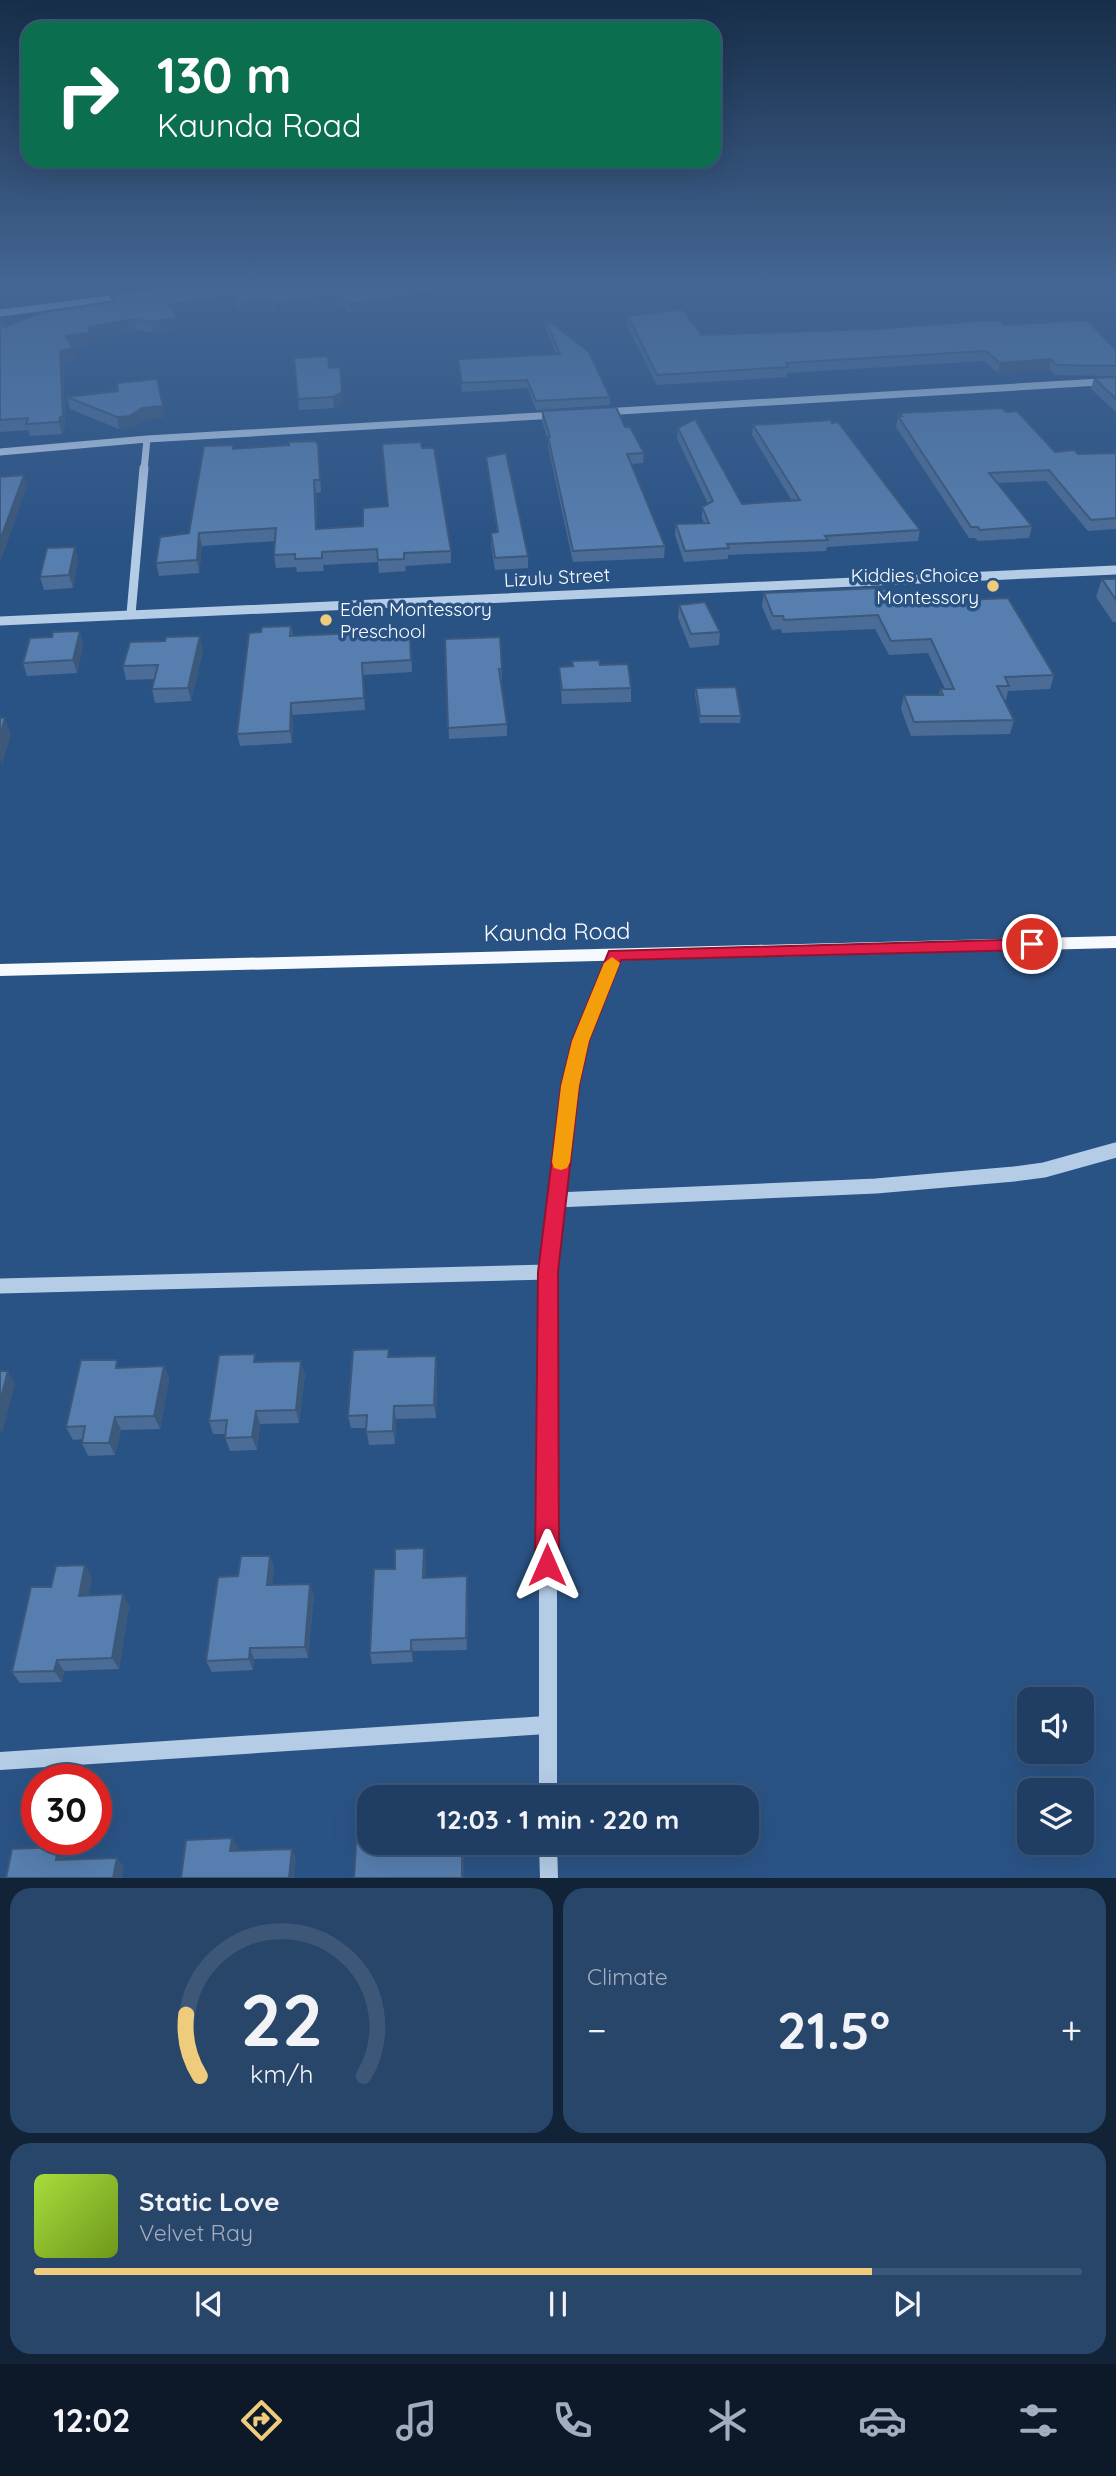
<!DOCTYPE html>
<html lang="en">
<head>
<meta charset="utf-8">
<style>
  body { margin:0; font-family:Quicksand,sans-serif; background:#28456a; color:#f1f3f6; height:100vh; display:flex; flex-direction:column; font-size:26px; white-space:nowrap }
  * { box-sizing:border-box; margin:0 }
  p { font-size:23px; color:#a2aebf }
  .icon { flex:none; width:38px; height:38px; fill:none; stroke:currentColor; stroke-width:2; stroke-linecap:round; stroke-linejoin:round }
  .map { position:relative; height:1878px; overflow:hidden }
  .sheet { display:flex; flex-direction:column; gap:10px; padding:10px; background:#122237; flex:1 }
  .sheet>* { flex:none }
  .hud { position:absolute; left:21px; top:21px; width:700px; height:147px; border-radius:21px; box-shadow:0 7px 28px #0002,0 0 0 2px #3d5778; background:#0b6e4f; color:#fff; overflow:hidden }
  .fabs { position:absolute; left:1017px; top:1687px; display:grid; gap:14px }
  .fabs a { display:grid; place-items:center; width:77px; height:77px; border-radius:14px; background:#203e64; box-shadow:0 7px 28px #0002,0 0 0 2px #3d5778; font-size:35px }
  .speed { position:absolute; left:21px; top:1764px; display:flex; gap:14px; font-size:35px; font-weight:700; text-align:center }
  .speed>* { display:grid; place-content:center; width:91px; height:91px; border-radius:50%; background:#203e64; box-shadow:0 7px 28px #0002,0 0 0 2px #3d5778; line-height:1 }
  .speed .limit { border:10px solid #d22; background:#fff; color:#111 }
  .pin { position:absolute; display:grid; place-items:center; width:60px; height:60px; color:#fff; margin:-30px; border:4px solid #fff; border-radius:50%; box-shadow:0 2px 7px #0007 }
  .me { position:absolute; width:77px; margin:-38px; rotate:0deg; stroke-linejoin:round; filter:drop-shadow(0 0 5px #0008) }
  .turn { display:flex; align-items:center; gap:24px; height:147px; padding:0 21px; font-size:32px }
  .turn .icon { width:91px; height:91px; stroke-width:2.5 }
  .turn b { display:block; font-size:49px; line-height:60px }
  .big { font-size:52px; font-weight:700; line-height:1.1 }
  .sheet .tile { flex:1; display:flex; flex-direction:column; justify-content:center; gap:10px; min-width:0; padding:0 24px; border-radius:21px; background:#28456a }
  .sheet .dial { align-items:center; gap:0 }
  .dial svg { height:182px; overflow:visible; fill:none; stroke:#3d5778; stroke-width:7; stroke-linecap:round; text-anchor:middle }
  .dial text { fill:#f1f3f6; stroke:none }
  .song { display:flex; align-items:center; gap:21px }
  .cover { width:84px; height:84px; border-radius:10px; background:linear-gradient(135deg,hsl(80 70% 55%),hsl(80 70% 35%)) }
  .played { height:7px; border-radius:4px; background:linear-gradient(90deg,#eecc7c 80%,#3d5778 80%) }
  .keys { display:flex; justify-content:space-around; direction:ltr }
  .heat { display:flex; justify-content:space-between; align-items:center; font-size:38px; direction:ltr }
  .sheet .tiles { flex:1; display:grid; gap:10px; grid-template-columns:1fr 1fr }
  .tile:last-child { grid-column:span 2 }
  .trip { position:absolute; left:357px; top:1785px; width:402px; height:70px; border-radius:21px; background:#203e64; box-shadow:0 7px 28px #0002,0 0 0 2px #3d5778; font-weight:700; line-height:70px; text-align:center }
  .menu { display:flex; height:112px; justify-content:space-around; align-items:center; background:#0d1928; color:#a2aebf }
  .menu .icon { width:49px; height:49px }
  .menu .on { color:#eecc7c }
  .menu b { font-size:32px; color:#f1f3f6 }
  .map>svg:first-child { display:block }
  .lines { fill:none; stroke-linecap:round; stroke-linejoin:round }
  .minor-far4 { stroke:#b5cce7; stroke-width:7 }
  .minor-far3 { stroke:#b5cce7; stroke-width:9 }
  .minor-far2 { stroke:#b5cce7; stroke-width:11 }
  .minor-far1 { stroke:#b5cce7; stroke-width:15 }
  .minor { stroke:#b5cce7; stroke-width:18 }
  .major { fill:#f6f9fe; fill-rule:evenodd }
  .wall { fill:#4a6c96 }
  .shaded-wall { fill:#3c587a }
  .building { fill:#567eae; stroke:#3c587a; stroke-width:2 }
  .route { fill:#e11d48; stroke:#92132f; stroke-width:2 }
  .slow { fill:#f59e0b }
  .poi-dot { fill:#eecc7c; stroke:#2a5385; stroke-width:2.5 }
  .labels { text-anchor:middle; stroke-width:7; stroke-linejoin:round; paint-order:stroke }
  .far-poi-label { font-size:19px; fill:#fff; stroke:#2a5385; text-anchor:end }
  .far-street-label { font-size:19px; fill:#fff; stroke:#2a5385 }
  .street-label { font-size:23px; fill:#fff; stroke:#2a5385 }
</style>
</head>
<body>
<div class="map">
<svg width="1116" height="1878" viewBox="0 0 1116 1878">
  <rect width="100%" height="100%" fill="#2a5385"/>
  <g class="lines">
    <path class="minor-far4" d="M0 313 126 297
      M603 412 1116 381
      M0 452 147 439 557 415
      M144 470 147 439"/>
    <path class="minor-far3" d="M131 614 144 468
      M0 621 1116 570"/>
    <path class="minor-far2" d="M593 1009 615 955"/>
    <path class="minor-far1" d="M556 1200 876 1186 1014 1174 1044 1170 1116 1150
      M0 1286 548 1272
      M548 1392V1272L570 1086 581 1041 594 1008"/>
    <path class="minor" d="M548 1391V1797
      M0 1761 546 1725
      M548 1843 549 1878"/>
    <path class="major" d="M1116 936V948L0 976V964Z"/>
  </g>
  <path class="wall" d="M99 282H188L106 293Z
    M200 282H495V289L431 302 351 315 340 304 275 314 271 309 242 314 235 305 175 315 177 318 179 329 153 333 137 330 92 338 91 344 72 347 76 360 63 362 65 428 63 429 62 434 30 436 28 430 0 432V322L4 327 112 302 110 294Z
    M628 316 702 335 1005 325 1116 350V376L1055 375 1049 369 998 373 984 361 787 373V377L657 385 627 326Z
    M545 318 610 397V405L536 410 528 388 462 392 458 359 556 354 545 326Z
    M294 358 343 403 334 408 299 410Z
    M1116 377V412L1091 389 1094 378Z
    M67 397 165 417 145 420 133 427 119 429 70 409Z
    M542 411 625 427 644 453 643 463 631 464 665 546 664 558 573 562 548 447V440L542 421Z
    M1006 412 1055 452 1078 454 1116 453V529L1088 531 1046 481 997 483 1032 526 1029 538 978 541 975 538H969L896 427 898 416H899L900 413Z
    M753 425 920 530 918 541 827 547 826 551 728 555V559L684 562 675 535 676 524 704 523 702 518V507L708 504 677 438 678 428 742 504 792 501 752 435Z
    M233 445 234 449 319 456 321 492 316 493 317 529 363 526 388 506 422 448 451 551V563L405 566 406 571 379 573 378 562 323 565 324 571 297 572 296 567 276 568 274 555 275 541 202 546 199 573 159 576 156 563 189 533Z
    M486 457 528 556V568L495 570 491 544V533L497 532 487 468Z
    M78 559 73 588 44 590 40 577Z
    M1102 579H1116V622H1113L1096 597Z
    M764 593 892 595 920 602 1054 675 1050 689 1008 691 1006 700H1004L1014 720 1010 734 911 736 901 709 904 695H939L940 689H945L928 653 889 655 875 629 782 633 781 629 772 630 762 606Z
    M679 605 720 632 719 645 690 648 678 618Z
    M291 626 293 636 381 638 411 649 412 672 363 675 365 710 293 715 292 743 240 746 237 734 261 632Z
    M500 637 502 680H501L507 724V736L449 739 445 639Z
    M165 641 203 650 191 701 155 703 152 689 155 679 126 680 123 666Z
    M83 644 77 673 27 676 23 663Z
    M572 661 600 665 631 688V702L562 704 559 667 572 666Z
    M696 688 741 716 740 723H700L695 695Z
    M436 1356 437 1369 436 1418 396 1419 395 1444 369 1445 366 1428H351L348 1416 390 1357Z
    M257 1362 305 1374 299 1423 260 1424 257 1450 230 1451 225 1438 226 1434H213L209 1421Z
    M164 1366 169 1379 160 1429 121 1430 115 1455 88 1456 82 1443 83 1439 73 1440 66 1427 121 1367Z
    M270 1556 274 1568 272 1585 314 1595 308 1658 254 1659 253 1670 212 1672 206 1661 238 1576Z
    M426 1560 425 1578 467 1576 468 1588 467 1650 413 1651V1662L372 1664 370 1653 395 1569Z
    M92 1577 88 1596 129 1606 119 1669 64 1671 62 1682 20 1683 12 1672 51 1587Z"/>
  <path class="shaded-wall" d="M103 282H188L106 293Z
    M479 282H495V289L431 302 351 315 349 304Z
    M339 294 340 304 275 314 274 304Z
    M234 295 235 305 170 316 168 305Z
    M270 299 271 309 242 314 240 303Z
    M177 318 179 329 153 333 151 322Z
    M134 319 137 330 92 338 91 344 69 347 66 336 89 327Z
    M73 348 76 360 63 362 65 428 63 429 62 434 59 422 60 351Z
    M1051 359 1049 369 998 373 1000 363Z
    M340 367 343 403 334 408 333 397Z
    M163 406 165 417 145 420 133 427 119 429 117 417 142 408Z
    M24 475 27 487 0 563V540Z
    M314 480 316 493 317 541 316 529Z
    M199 533 202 546 199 573 197 560Z
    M75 547 78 559 73 588 69 575Z
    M80 631 83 644 77 673 73 660Z
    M200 636 203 650 191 701 188 688Z
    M291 703 293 715 292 743 290 731Z
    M5 718 11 735 2 765 0 758V736Z
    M436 1356 437 1369 436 1418 434 1405Z
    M301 1361 305 1374 299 1423 296 1410Z
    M164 1366 169 1379 160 1429 154 1416Z
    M8 1371 15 1384 2 1434 0 1430V1402Z
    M394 1406 396 1419 395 1444 393 1431Z
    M256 1411 260 1424 257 1450 252 1437Z
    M115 1417 121 1430 115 1455 109 1443Z
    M424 1548 426 1560 425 1589 423 1578Z
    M270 1556 274 1568 271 1597 267 1585Z
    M85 1565 92 1577 86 1608 79 1596Z
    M467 1576 468 1588 467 1650 466 1638Z
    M310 1584 314 1595 308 1658 305 1647Z
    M123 1594 129 1606 119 1669 112 1658Z
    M411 1640 413 1651V1662L411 1651Z
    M250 1648 254 1659 253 1670 249 1659Z
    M57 1660 64 1671 62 1682 54 1671Z
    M232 1838 238 1847 235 1860 230 1851Z
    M463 1843 464 1849V1878H462Z
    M58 1847 66 1856 64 1869 56 1860Z
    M292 1849 296 1858 294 1878H289Z
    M117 1858 124 1867 122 1878H113Z"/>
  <path class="building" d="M200 282H479L431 292 349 304 339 294 274 304 270 299 240 303 234 295 168 305 177 318 151 322 134 319 89 327V333L66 336 73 348 60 351 63 417H60L59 422 26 424 28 418 0 420V322H2L4 327 43 312 115 301 110 294Z
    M682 309 702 335 875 329 981 321 1000 320 1005 325 1087 320 1116 350V366L1057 365 1051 359 1000 363 986 351 786 363 788 367 657 375 628 316Z
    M545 318 589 352 610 397 536 401 527 380 462 383 458 359 560 354Z
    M328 356 329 368 340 367 342 392 333 397 298 399 294 358Z
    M1116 377V399L1094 378Z
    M157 379 163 406 142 408 130 416 117 417 67 397 118 391 117 383Z
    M616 407 625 427H630L644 453 627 454 665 546 573 551 548 437H550L542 411Z
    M1002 408 1006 412 1017 411 1055 452 1074 450 1078 454 1116 453V518L1091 520 1049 470 989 473 1032 526 980 530 978 527H971L898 416H902L900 413Z
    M695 419 742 504 800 500 753 425 831 420 832 423 838 422 920 530 825 536 828 540 727 544 729 548 685 551 676 524 709 523 702 507 713 501 678 428Z
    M315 441 318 444 320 480H314L316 529 363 526V508L388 506 382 444 421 442 422 448H434L451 551 404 553V559L378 560 377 549 322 552V558L295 559V554L274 555 276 528 199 533 197 560 156 563 160 537 189 533 204 446 233 445V449L289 445V442Z
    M506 453 528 556 495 558 491 533 498 532 486 457Z
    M24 475 0 540V477Z
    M75 547 69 575 40 577 47 548Z
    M1102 579H1116V600Z
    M879 588 889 590 892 595 915 594 920 602 1008 598 1054 675 1005 677 1009 686H997L1014 720 914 722 904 695H943L940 689H954L931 639 891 641 878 615 784 620 783 616H773L764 593Z
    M705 602 720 632 691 634 679 605Z
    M291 626 290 636 380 632 381 638 410 637 411 660 362 663 364 698 291 703 290 731 237 734 249 633 261 632 262 627Z
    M80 631 73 660 23 663 30 638 52 637 53 632Z
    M200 636 188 688 152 689 158 665 123 666 130 642 165 641 166 637Z
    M500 637 502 669H499L507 724 448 728 445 639Z
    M599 660 600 665 628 664 631 688 562 690 559 667 573 666 572 661Z
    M736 687 741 716H700L696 688Z
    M0 718H5L0 736Z
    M389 1349 388 1357 436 1356 434 1405 394 1406 393 1431 366 1432 367 1415 348 1416 353 1350Z
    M255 1354 254 1362 301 1361 296 1410 256 1411 252 1437 225 1438 227 1420 209 1421 219 1355Z
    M81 1360H117L116 1368 164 1366 154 1416 115 1417 109 1443H82L85 1426 66 1427Z
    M0 1371H8L0 1402Z
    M424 1548 423 1578 467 1576 466 1638 411 1640V1651L370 1653 374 1569H395V1549Z
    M241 1556H270L267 1585 310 1584 305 1647 250 1648 249 1659 206 1661 218 1577 238 1576Z
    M85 1565 79 1596 123 1594 112 1658 57 1660 54 1671 12 1672 31 1587H51L56 1566Z
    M357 1830H369V1843H462V1878H354Z
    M232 1838 230 1851 292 1849 289 1878H181L186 1840Z
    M58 1847 56 1860 117 1858 113 1878H6L12 1849Z"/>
  <linearGradient id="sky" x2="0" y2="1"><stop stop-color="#172e49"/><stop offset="0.52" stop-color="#446694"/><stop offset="1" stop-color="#446694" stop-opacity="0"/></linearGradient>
  <rect width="1116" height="544" fill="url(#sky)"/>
  <path class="route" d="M1032 939 1040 944 1032 950 621 960 589 1041 579 1086 558 1272 559 1565 555 1573 547 1577 539 1573 535 1565 538 1272 561 1086 572 1041 609 951Z"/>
  <path class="slow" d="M612 957 620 963 589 1041 579 1086 570 1162 567 1168 561 1170 554 1168 552 1162 561 1086 572 1041 604 963Z"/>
  <g class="poi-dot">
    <circle cx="993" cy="586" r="7"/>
    <circle cx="326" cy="620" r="7"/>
  </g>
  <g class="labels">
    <g class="far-poi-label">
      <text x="979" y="582">Kiddies Choice<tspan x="979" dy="22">Montessory</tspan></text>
      <text x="340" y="616" text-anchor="start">Eden Montessory<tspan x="340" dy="22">Preschool</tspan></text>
    </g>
    <g class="far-street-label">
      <text transform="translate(557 577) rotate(-3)" y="7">Lizulu Street</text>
    </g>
    <g class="street-label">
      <text transform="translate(557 932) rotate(-1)" y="8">Kaunda Road</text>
    </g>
  </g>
</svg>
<div class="fabs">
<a><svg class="icon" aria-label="sound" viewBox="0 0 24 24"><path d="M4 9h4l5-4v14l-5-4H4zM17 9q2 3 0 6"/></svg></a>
<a><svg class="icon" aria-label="layers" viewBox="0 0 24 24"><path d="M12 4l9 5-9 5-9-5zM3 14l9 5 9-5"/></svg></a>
</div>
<div class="speed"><div class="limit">30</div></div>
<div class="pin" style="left:1032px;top:944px;background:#d93025"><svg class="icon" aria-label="arrive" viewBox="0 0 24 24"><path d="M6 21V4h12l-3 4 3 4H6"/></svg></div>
<svg class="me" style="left:547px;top:1565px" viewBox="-20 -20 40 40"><path d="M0-17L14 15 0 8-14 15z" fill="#e11d48" stroke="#fff" stroke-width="4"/></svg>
<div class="trip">12:03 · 1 min · 220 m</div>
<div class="hud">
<div class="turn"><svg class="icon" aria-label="right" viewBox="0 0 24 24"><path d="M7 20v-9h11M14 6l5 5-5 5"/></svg><div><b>130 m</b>Kaunda Road</div></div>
</div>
</div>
<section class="sheet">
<div class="tiles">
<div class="tile dial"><svg viewBox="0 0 100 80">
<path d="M14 69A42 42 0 1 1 86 69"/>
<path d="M14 69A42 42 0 0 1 8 42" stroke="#eecc7c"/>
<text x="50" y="56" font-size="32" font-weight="700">22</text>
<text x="50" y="72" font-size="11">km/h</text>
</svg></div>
<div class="tile"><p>Climate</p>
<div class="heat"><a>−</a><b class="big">21.5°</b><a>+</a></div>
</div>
<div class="tile">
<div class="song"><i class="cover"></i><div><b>Static Love</b><p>Velvet Ray</p></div></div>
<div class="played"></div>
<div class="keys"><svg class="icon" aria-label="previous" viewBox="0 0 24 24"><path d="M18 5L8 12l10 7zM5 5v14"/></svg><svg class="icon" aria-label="pause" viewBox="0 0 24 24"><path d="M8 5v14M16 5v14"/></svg><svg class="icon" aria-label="next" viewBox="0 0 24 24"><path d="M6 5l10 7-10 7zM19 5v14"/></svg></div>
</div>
</div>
</section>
<nav class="menu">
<b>12:02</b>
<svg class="icon on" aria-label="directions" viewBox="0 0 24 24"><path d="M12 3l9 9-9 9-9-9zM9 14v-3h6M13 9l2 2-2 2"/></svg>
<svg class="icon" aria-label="music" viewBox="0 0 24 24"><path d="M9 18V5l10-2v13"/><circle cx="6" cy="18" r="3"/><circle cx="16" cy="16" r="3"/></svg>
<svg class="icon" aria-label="phone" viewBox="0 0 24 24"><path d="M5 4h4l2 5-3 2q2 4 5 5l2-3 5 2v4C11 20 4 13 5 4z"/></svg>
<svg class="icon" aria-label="climate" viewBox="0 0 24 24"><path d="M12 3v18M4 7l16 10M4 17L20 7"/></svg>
<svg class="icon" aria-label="car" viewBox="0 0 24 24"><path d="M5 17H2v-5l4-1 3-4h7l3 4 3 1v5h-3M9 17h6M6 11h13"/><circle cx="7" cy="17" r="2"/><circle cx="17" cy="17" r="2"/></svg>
<svg class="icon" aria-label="filters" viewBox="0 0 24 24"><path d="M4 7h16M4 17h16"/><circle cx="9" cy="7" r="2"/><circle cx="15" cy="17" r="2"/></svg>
</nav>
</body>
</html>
